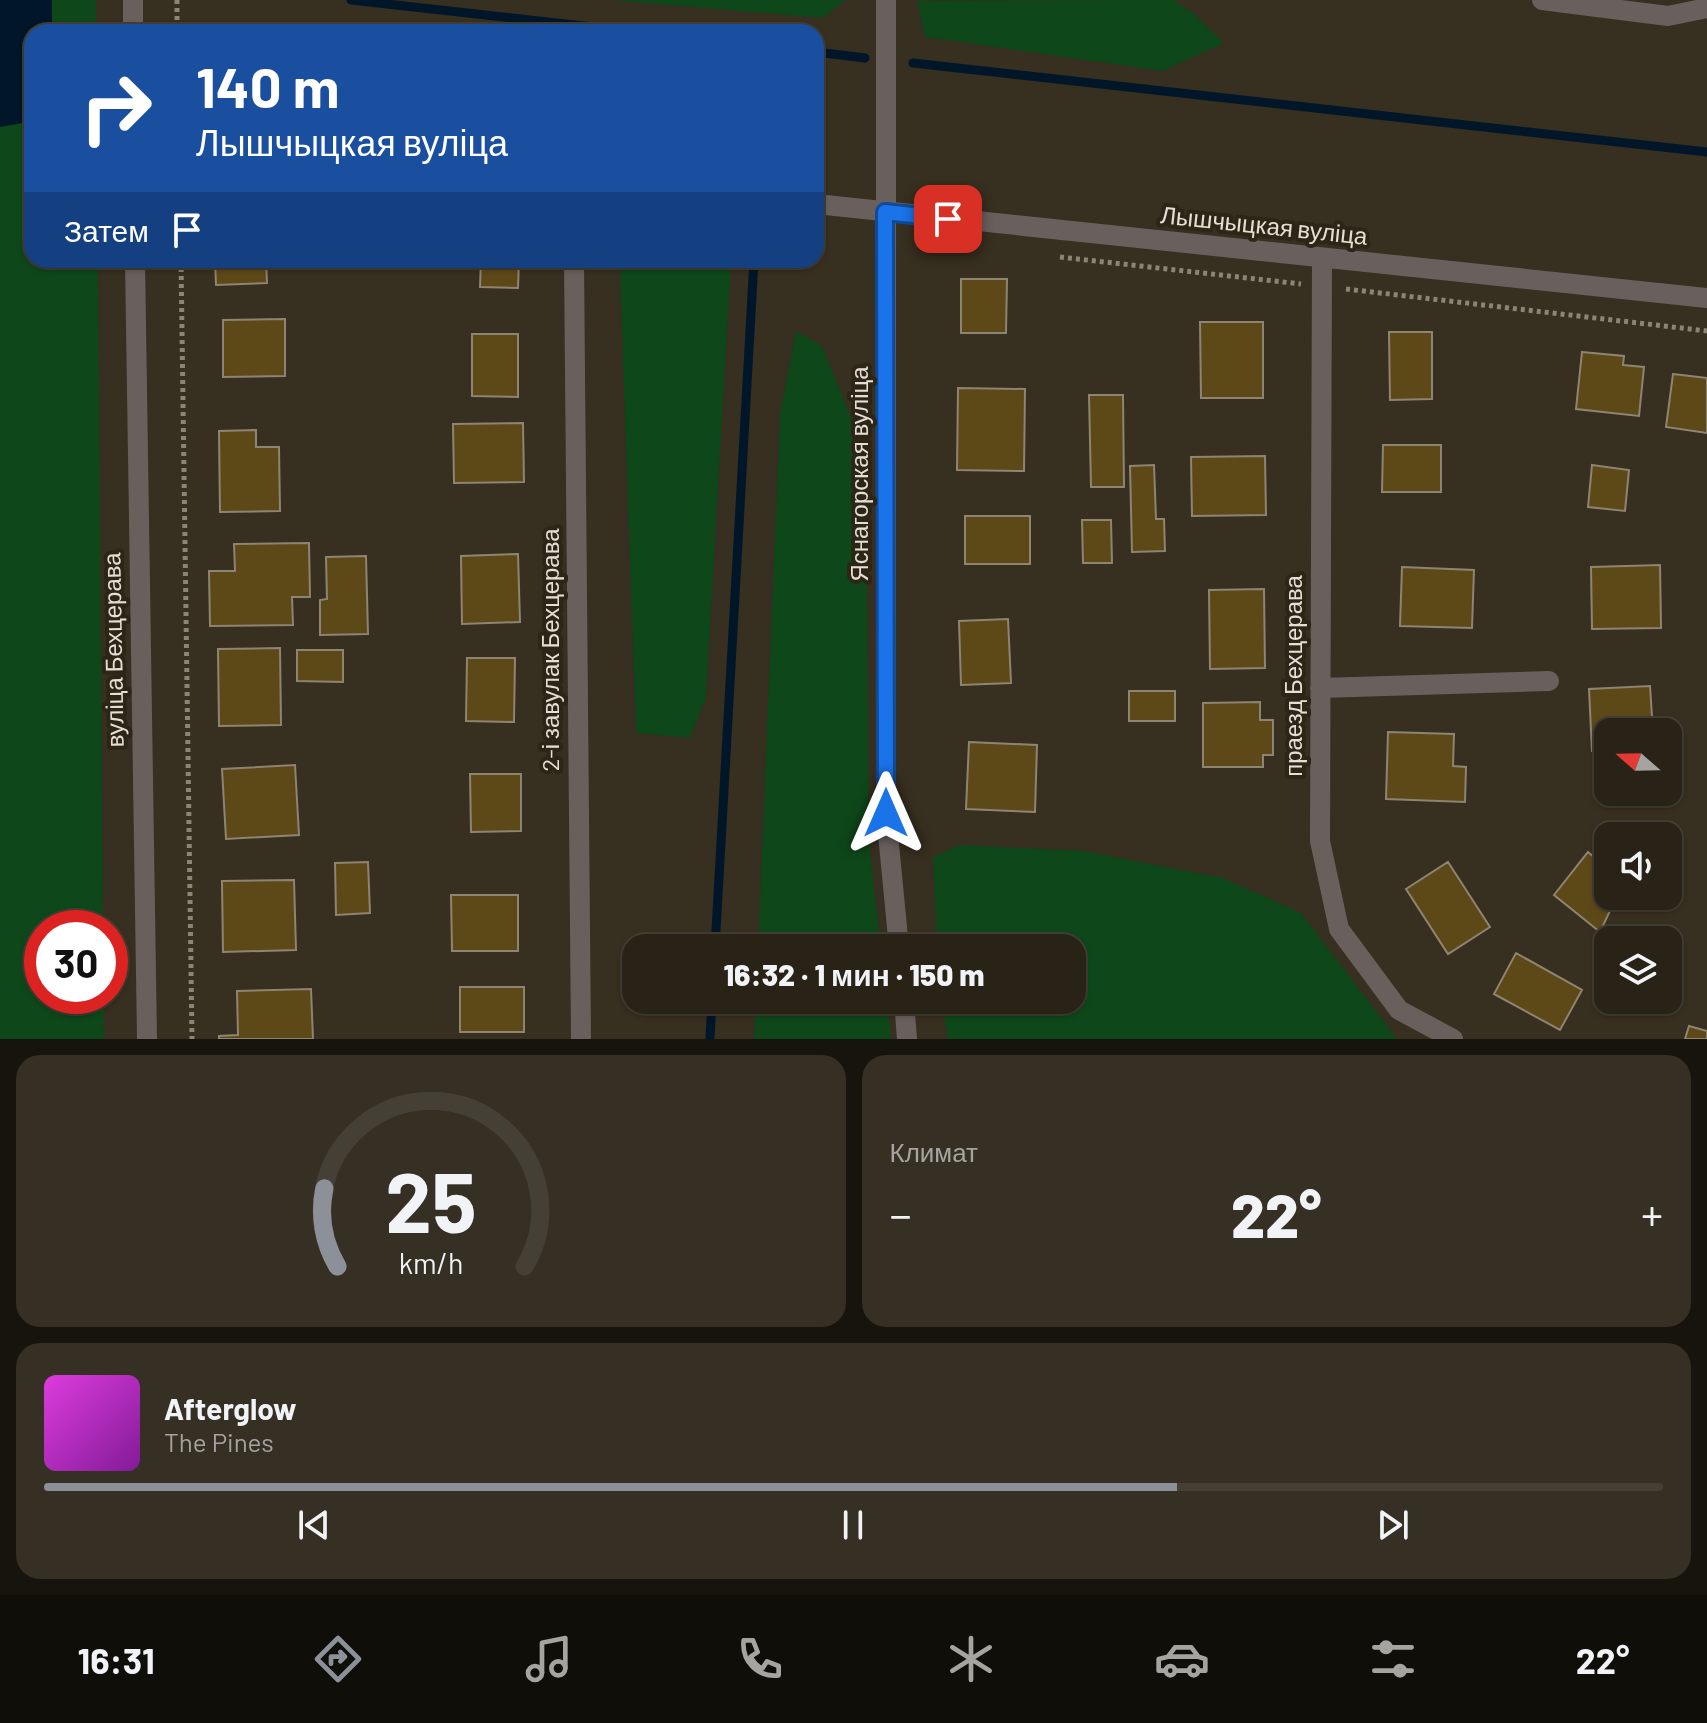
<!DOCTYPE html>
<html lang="ru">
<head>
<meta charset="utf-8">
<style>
  body { margin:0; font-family:Barlow,sans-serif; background:#352f24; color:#f1f3f6; height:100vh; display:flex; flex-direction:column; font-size:30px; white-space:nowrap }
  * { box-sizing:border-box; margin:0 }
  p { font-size:26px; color:#a5a4a1 }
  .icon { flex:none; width:44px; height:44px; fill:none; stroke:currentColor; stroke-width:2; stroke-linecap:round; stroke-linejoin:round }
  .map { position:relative; height:1039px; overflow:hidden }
  .drawer { display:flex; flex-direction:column; gap:16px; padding:16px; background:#17130d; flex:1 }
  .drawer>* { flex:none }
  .top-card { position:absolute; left:24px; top:24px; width:800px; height:244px; border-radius:24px; box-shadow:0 2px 6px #0004,0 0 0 2px #454036; background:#1a4fa0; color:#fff; overflow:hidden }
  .needle { width:52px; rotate:290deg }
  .controls { position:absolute; left:1594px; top:718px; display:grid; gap:16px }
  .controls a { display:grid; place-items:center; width:88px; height:88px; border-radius:16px; background:#292317; box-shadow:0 2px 6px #0004,0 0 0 2px #454036; font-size:40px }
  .speed { position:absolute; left:24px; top:910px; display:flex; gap:16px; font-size:40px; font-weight:700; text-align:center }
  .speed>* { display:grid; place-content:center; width:104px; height:104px; border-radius:50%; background:#292317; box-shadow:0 2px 6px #0004,0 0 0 2px #454036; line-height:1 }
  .speed .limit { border:12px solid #d22; background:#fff; color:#111 }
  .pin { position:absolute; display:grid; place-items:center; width:68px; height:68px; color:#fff; margin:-34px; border-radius:16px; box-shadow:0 4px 12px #0006 }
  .me { position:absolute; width:88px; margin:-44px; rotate:0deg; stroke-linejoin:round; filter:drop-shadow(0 0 6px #0008) }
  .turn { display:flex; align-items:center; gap:28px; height:168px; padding:0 40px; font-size:36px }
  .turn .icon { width:104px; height:104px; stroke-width:2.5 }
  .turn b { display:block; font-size:56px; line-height:68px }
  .then { display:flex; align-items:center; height:76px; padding:0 40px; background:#0003; gap:16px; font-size:30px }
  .big { font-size:60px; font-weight:800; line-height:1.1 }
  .drawer .widget { flex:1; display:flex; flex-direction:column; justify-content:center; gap:12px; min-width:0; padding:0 28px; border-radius:24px; background:#352f24 }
  .drawer .dial { align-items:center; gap:0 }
  .dial svg { height:208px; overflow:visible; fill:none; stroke:#454036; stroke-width:7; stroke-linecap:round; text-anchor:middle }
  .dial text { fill:#f1f3f6; stroke:none }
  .song { display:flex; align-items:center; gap:24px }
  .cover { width:96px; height:96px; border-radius:12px; background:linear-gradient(135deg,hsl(300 70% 55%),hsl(290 70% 35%)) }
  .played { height:8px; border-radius:4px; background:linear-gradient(90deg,#8c9099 70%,#454036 70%) }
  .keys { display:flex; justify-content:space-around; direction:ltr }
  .heat { display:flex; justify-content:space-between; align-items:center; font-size:44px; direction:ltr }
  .drawer .tiles { flex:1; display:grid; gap:16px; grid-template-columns:1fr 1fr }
  .widget:last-child { grid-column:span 2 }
  .trip { position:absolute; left:622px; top:934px; width:464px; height:80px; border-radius:24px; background:#292317; box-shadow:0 2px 6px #0004,0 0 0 2px #454036; font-weight:800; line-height:80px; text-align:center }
  .tabs { display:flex; height:128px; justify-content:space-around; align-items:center; background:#100e09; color:#a5a4a1 }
  .tabs .icon { width:56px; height:56px }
  .tabs .active { color:#8c9099 }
  .tabs b { font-size:36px; color:#f1f3f6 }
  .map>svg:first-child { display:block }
  .green { fill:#0e471a }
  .water { fill:#011729 }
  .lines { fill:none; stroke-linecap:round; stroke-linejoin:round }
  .stream { stroke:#011729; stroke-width:9 }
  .building { fill:#5d4818; stroke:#8e8472; stroke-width:2 }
  .path { stroke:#8b8477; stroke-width:5; stroke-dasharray:4 4; stroke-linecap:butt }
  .minor { stroke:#69605d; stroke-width:20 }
  .route-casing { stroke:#114b97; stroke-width:20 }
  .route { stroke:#1a73e8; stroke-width:14 }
  .labels { text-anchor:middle; stroke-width:8; stroke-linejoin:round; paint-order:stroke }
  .street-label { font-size:24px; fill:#e4dfd5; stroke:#2d2515 }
</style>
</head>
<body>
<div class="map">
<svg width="1707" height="1039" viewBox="0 0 1707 1039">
  <rect width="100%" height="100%" fill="#372f1f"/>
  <path class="green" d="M0 0H96V32H32V260H98L103 928H42V996H103L104 1039H0Z
    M611 0H845L823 18Z
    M1173 0 1193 13 1224 43 1162 71 925 37 917 1Z
    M216 26 336 31 341 32H214Z
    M624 260H731L706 697 690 738 636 733 620 272Z
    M796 331 822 346 866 455 869 845 881 948H758L780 414Z
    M960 845 1084 851 1223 878 1301 913 1397 1039H948L941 1000H1072V948H937L933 857Z
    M756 1000H887L891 1039H754Z"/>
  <path class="water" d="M0 0H52V32H32V115L23 123 0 127Z"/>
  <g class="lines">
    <path class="stream" d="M351 0 637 32
      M816 52 865 58
      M913 63 1707 152
      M715 948 754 260
      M710 1039 712 1000"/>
  </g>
  <path class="building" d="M215 260H266L267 283 216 285Z
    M481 260H519L518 288 480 287Z
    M961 279H1007L1006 333H961Z
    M285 319V376L223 377V320Z
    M1200 322H1263V398H1201Z
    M1389 332H1432V399L1390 400Z
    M472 334H518V397L472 396Z
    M1582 352 1624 356 1623 365 1644 367 1639 416 1576 409Z
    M1673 374 1707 378V433L1666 427Z
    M958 388 1025 389 1024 471 957 470Z
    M1089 395H1123L1124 487H1091Z
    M523 423 524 482 454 483 453 424Z
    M256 430V447H279L280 511 220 512 219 431Z
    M1383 445H1441V492H1382Z
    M1265 456 1266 515 1192 516 1191 457Z
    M1154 465 1156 519H1164L1165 551 1132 552 1130 466Z
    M1592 465 1629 470 1625 511 1588 507Z
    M965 516H1030V564H965Z
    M1082 520H1111L1112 563H1083Z
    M309 543 310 597H292L293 625 210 626 209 571H235L234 544Z
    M518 554 520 622 462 624 461 556Z
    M366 556 368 634 320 635V600L327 599 326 557Z
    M1660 565 1661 628 1592 629 1591 567Z
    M1402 567 1474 570 1472 628 1400 626Z
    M1264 589 1265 668 1210 669 1209 590Z
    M1008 619 1011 683 961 685 959 621Z
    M280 648 281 725 219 726 218 649Z
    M297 650H343V682L297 681Z
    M467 658H515L514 722 466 721Z
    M1650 686 1653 732H1608V750L1592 751 1589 689Z
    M1129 691H1175V721H1129Z
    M1260 702V720H1273V755H1263V767H1203V703Z
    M1388 732 1454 734 1453 766 1466 767 1465 802 1386 799Z
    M969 742 1037 745 1035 812 966 809Z
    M295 765 299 835 226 839 222 769Z
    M470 774H521V831L471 832Z
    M1588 852 1608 869V896H1617L1600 932 1554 895Z
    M368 862 370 913 336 915 335 863Z
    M1448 862 1490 927 1448 954 1406 889Z
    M294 880 296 950 223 952 222 881Z
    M451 895H518V951H452Z
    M1516 953 1582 990 1560 1030 1494 994Z
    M460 987H524V1032H460Z
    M311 989 313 1039H219V1036L238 1035 237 991Z
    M1689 1026 1707 1031V1039H1685Z"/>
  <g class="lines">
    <path class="path" d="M177 0V32
      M1060 257 1301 284
      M181 260 192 1039
      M1346 289 1707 331"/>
    <path class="minor" d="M133 0V32
      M886 0V813L899 948
      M1542 0 1668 16 1707 8
      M816 204 1707 298
      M1322 259 1320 841 1339 929 1399 1010 1453 1039
      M135 260 147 1039
      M574 260 581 1039
      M1320 688 1549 681
      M904 1000 907 1039"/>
  </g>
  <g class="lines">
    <g class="route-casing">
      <path id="route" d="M886 813 885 212 948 219"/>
    </g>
    <use href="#route" class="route"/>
  </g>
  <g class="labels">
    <g class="street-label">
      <text transform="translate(1264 226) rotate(6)" y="8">Лышчыцкая вуліца</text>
      <text transform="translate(860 474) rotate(-90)" y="8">Яснагорская вуліца</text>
      <text transform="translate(114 650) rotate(-91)" y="8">вуліца Бехцерава</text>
      <text transform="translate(551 650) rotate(-90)" y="8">2-і завулак Бехцерава</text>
      <text transform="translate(1294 676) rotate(-90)" y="8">праезд Бехцерава</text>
    </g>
  </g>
</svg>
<div class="controls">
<a><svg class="needle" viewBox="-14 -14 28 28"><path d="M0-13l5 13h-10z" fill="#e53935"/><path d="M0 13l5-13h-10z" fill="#a5a4a1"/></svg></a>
<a><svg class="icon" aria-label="sound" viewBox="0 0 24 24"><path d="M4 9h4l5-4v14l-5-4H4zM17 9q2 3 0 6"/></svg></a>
<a><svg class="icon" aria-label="layers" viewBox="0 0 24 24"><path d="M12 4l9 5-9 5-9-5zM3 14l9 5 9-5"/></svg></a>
</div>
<div class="speed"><div class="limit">30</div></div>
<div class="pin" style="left:948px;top:219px;background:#d93025"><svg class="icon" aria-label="arrive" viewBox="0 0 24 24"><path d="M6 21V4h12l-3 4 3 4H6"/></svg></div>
<svg class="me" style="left:886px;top:813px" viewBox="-20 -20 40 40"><path d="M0-17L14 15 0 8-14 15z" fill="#1a73e8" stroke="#fff" stroke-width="4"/></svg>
<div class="trip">16:32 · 1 мин · 150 m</div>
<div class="top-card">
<div class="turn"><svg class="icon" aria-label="right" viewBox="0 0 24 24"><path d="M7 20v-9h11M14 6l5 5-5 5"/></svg><div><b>140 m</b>Лышчыцкая вуліца</div></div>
<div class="then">Затем<svg class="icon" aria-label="arrive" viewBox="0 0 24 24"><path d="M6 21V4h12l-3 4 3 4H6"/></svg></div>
</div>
</div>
<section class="drawer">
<div class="tiles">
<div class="widget dial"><svg viewBox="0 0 100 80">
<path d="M14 69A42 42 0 1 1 86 69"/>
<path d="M14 69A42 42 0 0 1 9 39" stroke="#8c9099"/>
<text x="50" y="56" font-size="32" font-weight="700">25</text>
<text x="50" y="72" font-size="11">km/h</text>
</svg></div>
<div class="widget"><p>Климат</p>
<div class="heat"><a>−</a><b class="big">22°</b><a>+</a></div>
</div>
<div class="widget">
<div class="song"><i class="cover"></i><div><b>Afterglow</b><p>The Pines</p></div></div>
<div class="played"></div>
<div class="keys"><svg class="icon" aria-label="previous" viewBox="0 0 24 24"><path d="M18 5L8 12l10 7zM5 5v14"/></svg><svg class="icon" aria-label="pause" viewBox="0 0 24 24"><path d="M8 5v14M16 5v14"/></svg><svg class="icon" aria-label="next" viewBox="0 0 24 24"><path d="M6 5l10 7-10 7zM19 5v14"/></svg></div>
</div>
</div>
</section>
<nav class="tabs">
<b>16:31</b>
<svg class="icon active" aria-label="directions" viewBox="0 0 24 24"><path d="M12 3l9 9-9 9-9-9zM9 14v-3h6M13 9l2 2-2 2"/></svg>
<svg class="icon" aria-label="music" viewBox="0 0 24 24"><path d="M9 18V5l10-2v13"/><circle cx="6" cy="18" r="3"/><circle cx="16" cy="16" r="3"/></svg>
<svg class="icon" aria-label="phone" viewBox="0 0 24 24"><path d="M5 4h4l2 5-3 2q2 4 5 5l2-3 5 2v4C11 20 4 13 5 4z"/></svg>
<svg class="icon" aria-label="climate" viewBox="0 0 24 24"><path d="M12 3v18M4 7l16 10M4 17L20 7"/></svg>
<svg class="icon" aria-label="car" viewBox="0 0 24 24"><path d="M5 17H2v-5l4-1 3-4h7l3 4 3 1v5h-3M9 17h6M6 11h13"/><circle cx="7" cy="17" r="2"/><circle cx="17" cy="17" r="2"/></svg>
<svg class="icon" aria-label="filters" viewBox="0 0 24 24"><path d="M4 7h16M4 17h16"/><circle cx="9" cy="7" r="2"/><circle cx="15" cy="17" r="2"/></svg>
<b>22°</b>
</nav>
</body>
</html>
